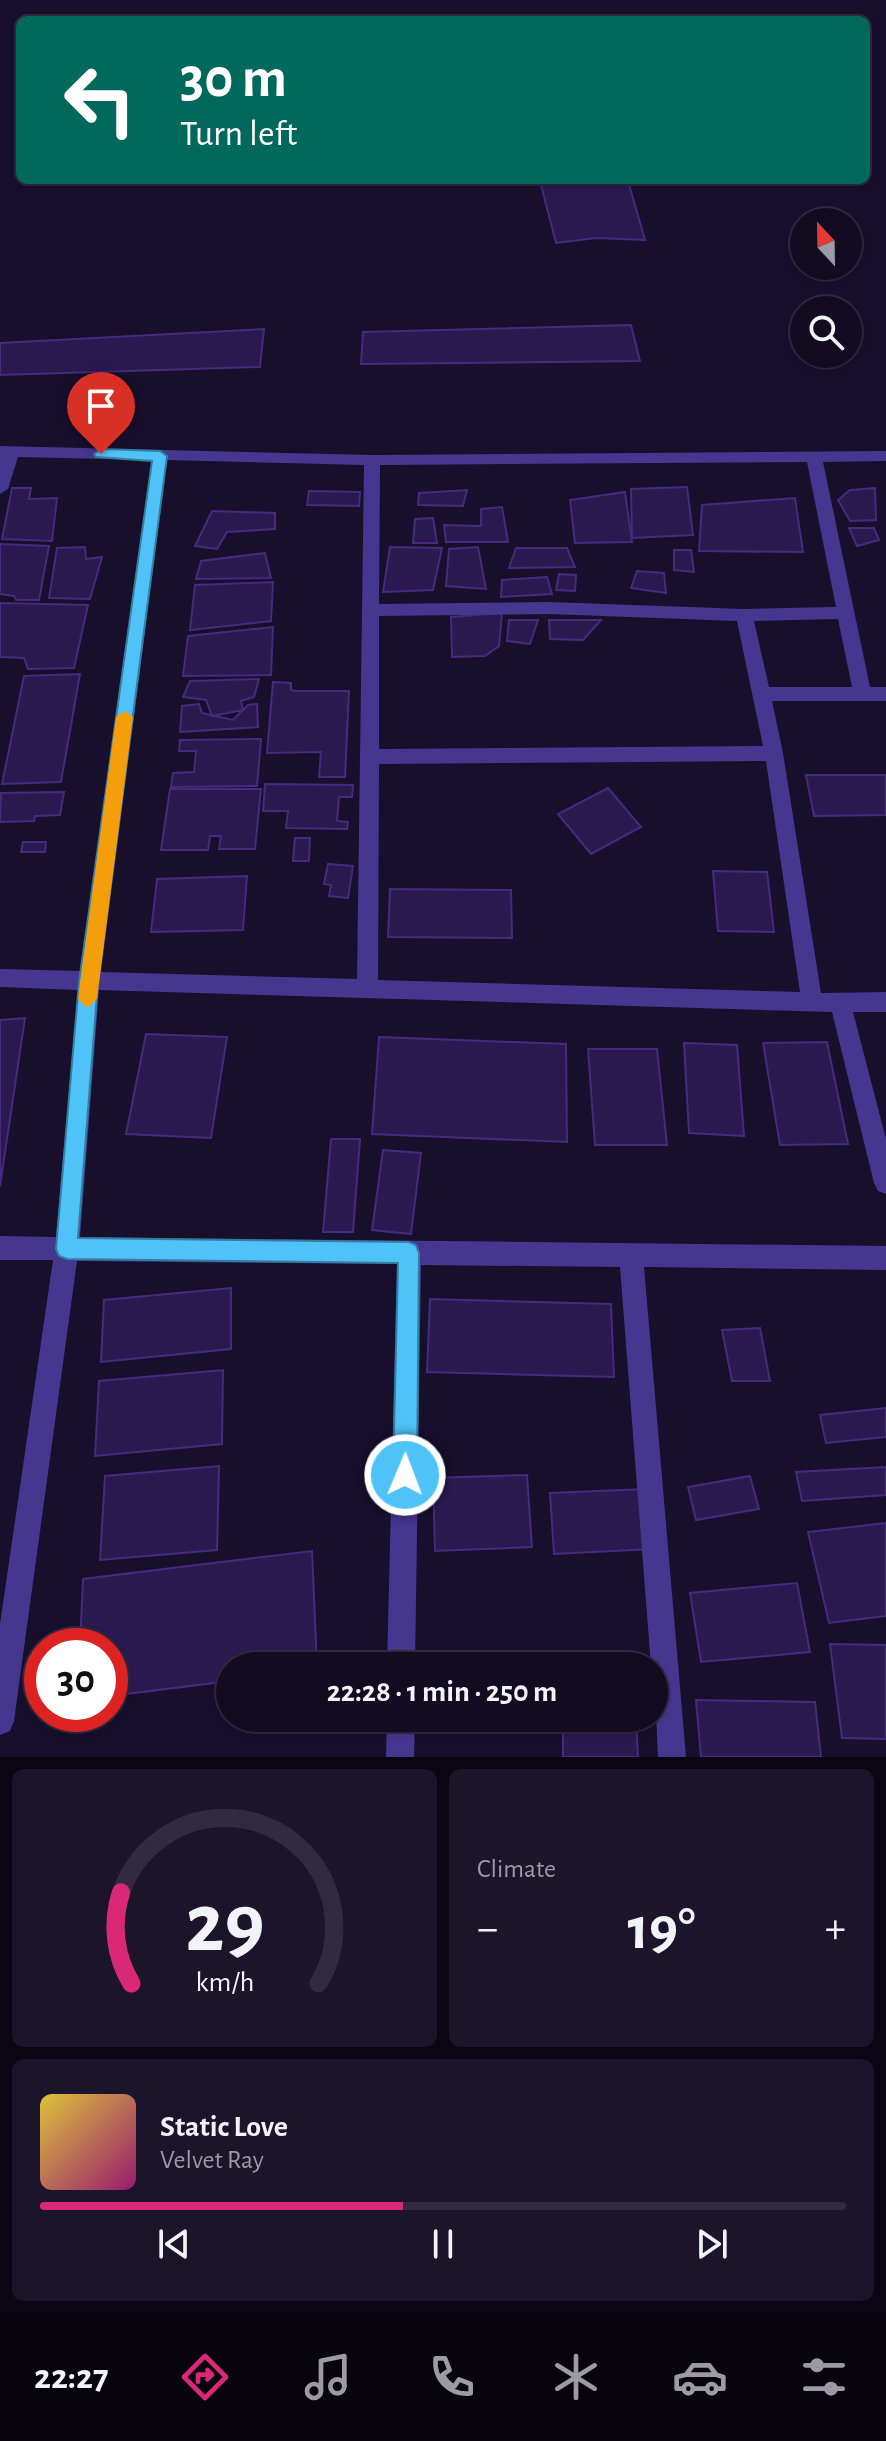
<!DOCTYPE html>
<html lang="en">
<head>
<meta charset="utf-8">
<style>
  body { margin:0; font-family:"Alegreya Sans",sans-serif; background:#1b142a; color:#f1f3f6; height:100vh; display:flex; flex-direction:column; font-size:30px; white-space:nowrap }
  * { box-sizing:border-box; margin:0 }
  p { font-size:26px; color:#9c9ba5 }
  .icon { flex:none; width:44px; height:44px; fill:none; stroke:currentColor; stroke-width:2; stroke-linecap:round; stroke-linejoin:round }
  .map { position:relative; height:1757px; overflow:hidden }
  .sheet { display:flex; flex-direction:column; gap:12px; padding:12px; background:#0a0613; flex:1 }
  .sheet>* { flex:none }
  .guide { position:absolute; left:16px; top:16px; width:854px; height:168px; border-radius:12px; box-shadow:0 2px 6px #0004,0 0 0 2px #312b40; background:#00695c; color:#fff; overflow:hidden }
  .needle { width:52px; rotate:338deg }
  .fabs { position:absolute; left:790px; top:208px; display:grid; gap:16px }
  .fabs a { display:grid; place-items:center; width:72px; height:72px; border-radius:50%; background:#120b22; box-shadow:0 2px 6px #0004,0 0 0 2px #312b40; font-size:40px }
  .speed { position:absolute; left:24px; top:1628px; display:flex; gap:16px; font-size:40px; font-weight:700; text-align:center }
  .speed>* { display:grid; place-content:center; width:104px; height:104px; border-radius:50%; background:#120b22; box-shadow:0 2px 6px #0004,0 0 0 2px #312b40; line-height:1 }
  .speed .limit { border:12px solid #d22; background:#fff; color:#111 }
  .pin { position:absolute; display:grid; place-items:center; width:68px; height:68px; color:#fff; margin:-82px -34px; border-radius:50% 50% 50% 0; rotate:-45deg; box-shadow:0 0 8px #0007 }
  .pin .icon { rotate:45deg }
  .me { position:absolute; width:88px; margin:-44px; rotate:1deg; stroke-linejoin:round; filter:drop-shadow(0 0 6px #0008) }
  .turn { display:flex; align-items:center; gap:28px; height:168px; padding:0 32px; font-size:36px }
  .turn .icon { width:104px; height:104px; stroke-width:2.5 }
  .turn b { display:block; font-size:56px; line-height:68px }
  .big { font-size:60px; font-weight:700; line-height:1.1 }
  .sheet .card { flex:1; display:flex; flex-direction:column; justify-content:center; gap:12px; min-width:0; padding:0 28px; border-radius:12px; background:#1b142a }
  .sheet .dial { align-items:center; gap:0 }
  .dial svg { height:208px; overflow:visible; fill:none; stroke:#312b40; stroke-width:7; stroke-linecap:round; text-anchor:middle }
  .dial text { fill:#f1f3f6; stroke:none }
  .song { display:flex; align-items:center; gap:24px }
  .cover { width:96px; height:96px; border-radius:12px; background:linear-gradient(135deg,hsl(50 70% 55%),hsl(320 70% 35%)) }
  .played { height:8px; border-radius:4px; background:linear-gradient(90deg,#db2777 45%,#312b40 45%) }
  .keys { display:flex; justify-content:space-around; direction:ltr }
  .heat { display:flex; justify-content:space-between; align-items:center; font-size:44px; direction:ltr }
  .sheet .tiles { flex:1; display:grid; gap:12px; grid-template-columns:1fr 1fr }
  .card:last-child { grid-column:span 2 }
  .trip { position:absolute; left:216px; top:1652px; width:452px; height:80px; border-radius:40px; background:#120b22; box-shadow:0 2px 6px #0004,0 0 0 2px #312b40; font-weight:700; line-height:80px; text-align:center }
  .dock { display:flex; height:128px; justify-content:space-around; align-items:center; background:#07040e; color:#9c9ba5 }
  .dock .icon { width:56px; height:56px }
  .dock .selected { color:#db2777 }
  .dock b { font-size:36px; color:#f1f3f6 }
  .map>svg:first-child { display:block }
  .building { fill:#2b1a50; stroke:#452a7e; stroke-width:2 }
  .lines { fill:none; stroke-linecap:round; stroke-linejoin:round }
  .minor { fill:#453790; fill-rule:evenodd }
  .route { fill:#4fc3f7; stroke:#337fa1; stroke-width:2 }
  .slow { fill:#f59e0b }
</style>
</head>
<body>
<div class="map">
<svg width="886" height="1757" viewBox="0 0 886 1757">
  <rect width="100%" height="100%" fill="#180f2d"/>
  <path class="building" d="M584 181H628L645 240 596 238 556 243 541 185Z
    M631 325 640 361 361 364 363 332Z
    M264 329 260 367 0 375V343Z
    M687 487 693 535 632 538 631 489Z
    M12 488H31L29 499 57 498 52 541 2 539Z
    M875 488 876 520 850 521 838 500 850 490Z
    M467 490 463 506 418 505 419 493Z
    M309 491 360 492 359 506 307 505Z
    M625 492 632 542 575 543 570 500Z
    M795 498 803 552 699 551 702 505Z
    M502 507 508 542H446L444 525 481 526V509Z
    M212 511 275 513V529L227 532 217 549 195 546Z
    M433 518 437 543H413L415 519Z
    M849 528H874L879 540 857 546Z
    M0 544 49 546 39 600H16L14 596 0 594Z
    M85 547 86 559 102 557 90 599 49 598 57 548Z
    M390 547 442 548 433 590 383 592Z
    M478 547 486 589 446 586 449 549Z
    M516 548H567L575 567 509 568Z
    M674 550H691L694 572 674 570Z
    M265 553 271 578 196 579 201 561Z
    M637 571 664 573 666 593 631 588Z
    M559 574 576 575 575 591 556 590Z
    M547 577 552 594 501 597 502 580Z
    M273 582 271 621 190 630 195 585Z
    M0 603 88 605 74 668 28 669 24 658 0 657Z
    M502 613 499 646 485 656 452 657 451 617Z
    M509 620H538L530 644 507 641Z
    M549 620H601L583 640 550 639Z
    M273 627 271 675 183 676 188 636Z
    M80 674 61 782 2 784 24 676Z
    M259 679 254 697 241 701 243 710 212 716 206 700 183 697 190 681Z
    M273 682 291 683V690L297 691H349L345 777H319L321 752 267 753Z
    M199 704 202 713 233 720 248 705 257 704 258 727 180 732 182 706Z
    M261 739 257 786 171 787 173 773 194 772 196 751H179L180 740Z
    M806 775H886V815L814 816Z
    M265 784 353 785 352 797H339L337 821 348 822 347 829 286 828 288 811H263Z
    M608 788 641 827 591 854 558 814Z
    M170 789H261L255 849H219L221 836H210L208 850H161Z
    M64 792 60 815 35 816 34 821 0 822 1 793Z
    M295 838H310L309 861H293Z
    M23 842H46L45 852H21Z
    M328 864 353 866 348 898 329 896 331 885 324 884Z
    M713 871 767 872 774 932 718 931Z
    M247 876 243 930 151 932 157 879Z
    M390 889 511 890 512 938 388 937Z
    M25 1018 0 1186V1020Z
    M146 1034 227 1037 211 1138 126 1134Z
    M379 1037 566 1044 567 1142 372 1134Z
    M827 1042 848 1144 780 1145 763 1043Z
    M684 1043 737 1045 744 1136 689 1133Z
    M588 1049H657L667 1145H595Z
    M331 1139H360L353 1232H323Z
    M383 1150 421 1153 411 1234 372 1230Z
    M231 1288V1349L101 1362 104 1300Z
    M430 1299 611 1304 614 1377 427 1372Z
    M760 1328 770 1381H732L722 1330Z
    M223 1370 222 1444 95 1456 99 1381Z
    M886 1408V1437L826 1443 820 1415Z
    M219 1466 217 1550 100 1560 105 1476Z
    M886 1467V1495L802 1501 796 1472Z
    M527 1475 532 1547 435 1551 433 1478Z
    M750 1476 759 1509 696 1520 688 1487Z
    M645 1489 652 1549 554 1554 550 1493Z
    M886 1523V1616L829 1623 808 1532Z
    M312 1551 317 1666H230V1681L110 1696V1646H80L83 1579Z
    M797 1583 810 1652 701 1662 690 1593Z
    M830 1644 886 1645V1739L842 1738Z
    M696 1700 815 1702 821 1757H701Z
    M563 1718H636L638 1757H563Z"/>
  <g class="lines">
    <path class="minor" d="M0 446 372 455 886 451V461L823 462 870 687H886V701H772L783 753 821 993 886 992V1012H853L886 1139V1194L878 1191 874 1183 832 1012 99 990 80 1237 886 1246V1270L644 1267 686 1757H658L654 1666H651L620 1267 421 1265 415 1666H387L397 1264 77 1261 14 1721 10 1731 0 1735V1624L53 1260H0V1236L56 1237 78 990 0 987V969L80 971 152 460 18 457 8 489 0 494ZM167 460 364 465 357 979 101 972ZM807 462 836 607 744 609 549 602 379 604 380 465ZM549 614 737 621 763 746 379 749V616ZM838 619 852 687H769L754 621ZM766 761 800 992 378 980 379 764Z
      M387 1718H415L414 1757H386Z"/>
  </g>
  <path class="route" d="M101 449 160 451 167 456 98 982 78 1238 409 1242 416 1245 419 1253 417 1475 413 1484 405 1487 396 1484 393 1475 398 1263 67 1259 59 1256 56 1249 79 982 152 461 96 457 94 454Z"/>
  <path class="slow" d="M125 711 133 717 97 999 87 1008 78 999 116 717Z"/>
</svg>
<div class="fabs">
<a><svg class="needle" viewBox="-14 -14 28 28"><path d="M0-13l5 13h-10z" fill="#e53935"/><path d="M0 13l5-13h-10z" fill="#9c9ba5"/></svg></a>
<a><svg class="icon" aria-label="search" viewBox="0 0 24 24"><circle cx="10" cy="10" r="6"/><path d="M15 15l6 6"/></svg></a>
</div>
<div class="speed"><div class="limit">30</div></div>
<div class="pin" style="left:101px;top:454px;background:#d93025"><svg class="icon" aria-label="arrive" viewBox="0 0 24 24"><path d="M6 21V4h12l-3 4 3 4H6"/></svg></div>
<svg class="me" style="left:405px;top:1475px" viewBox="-20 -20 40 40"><circle r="17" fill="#4fc3f7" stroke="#fff" stroke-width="3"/><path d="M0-11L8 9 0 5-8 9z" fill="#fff"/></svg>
<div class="trip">22:28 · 1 min · 250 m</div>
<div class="guide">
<div class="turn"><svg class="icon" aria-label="left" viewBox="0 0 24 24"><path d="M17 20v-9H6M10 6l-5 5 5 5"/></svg><div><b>30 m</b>Turn left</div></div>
</div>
</div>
<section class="sheet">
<div class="tiles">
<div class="card dial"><svg viewBox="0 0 100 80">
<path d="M14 69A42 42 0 1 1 86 69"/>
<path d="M14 69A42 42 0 0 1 10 34" stroke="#db2777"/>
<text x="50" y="56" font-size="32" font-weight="700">29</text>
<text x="50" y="72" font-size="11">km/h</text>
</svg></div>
<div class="card"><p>Climate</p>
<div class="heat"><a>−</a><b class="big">19°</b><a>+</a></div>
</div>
<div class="card">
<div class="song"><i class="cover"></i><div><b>Static Love</b><p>Velvet Ray</p></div></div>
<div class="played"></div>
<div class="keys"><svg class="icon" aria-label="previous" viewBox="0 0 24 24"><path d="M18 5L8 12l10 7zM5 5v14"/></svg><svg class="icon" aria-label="pause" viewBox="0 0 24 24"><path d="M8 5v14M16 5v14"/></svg><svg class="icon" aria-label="next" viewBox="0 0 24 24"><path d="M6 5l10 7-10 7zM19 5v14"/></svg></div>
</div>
</div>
</section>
<nav class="dock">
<b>22:27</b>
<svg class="icon selected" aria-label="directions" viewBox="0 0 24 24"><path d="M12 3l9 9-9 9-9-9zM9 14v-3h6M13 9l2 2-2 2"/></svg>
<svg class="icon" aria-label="music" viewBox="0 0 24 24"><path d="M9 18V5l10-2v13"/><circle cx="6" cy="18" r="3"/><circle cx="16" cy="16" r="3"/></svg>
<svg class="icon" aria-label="phone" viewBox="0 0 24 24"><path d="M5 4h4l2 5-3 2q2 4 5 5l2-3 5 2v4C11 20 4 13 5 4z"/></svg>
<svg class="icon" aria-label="climate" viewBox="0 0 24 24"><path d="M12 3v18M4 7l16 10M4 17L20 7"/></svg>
<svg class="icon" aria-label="car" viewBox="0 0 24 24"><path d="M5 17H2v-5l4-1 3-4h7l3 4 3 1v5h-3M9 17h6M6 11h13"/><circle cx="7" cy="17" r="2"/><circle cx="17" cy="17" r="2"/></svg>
<svg class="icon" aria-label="filters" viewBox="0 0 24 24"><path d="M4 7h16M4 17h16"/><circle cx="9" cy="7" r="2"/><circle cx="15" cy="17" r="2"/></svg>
</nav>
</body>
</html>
